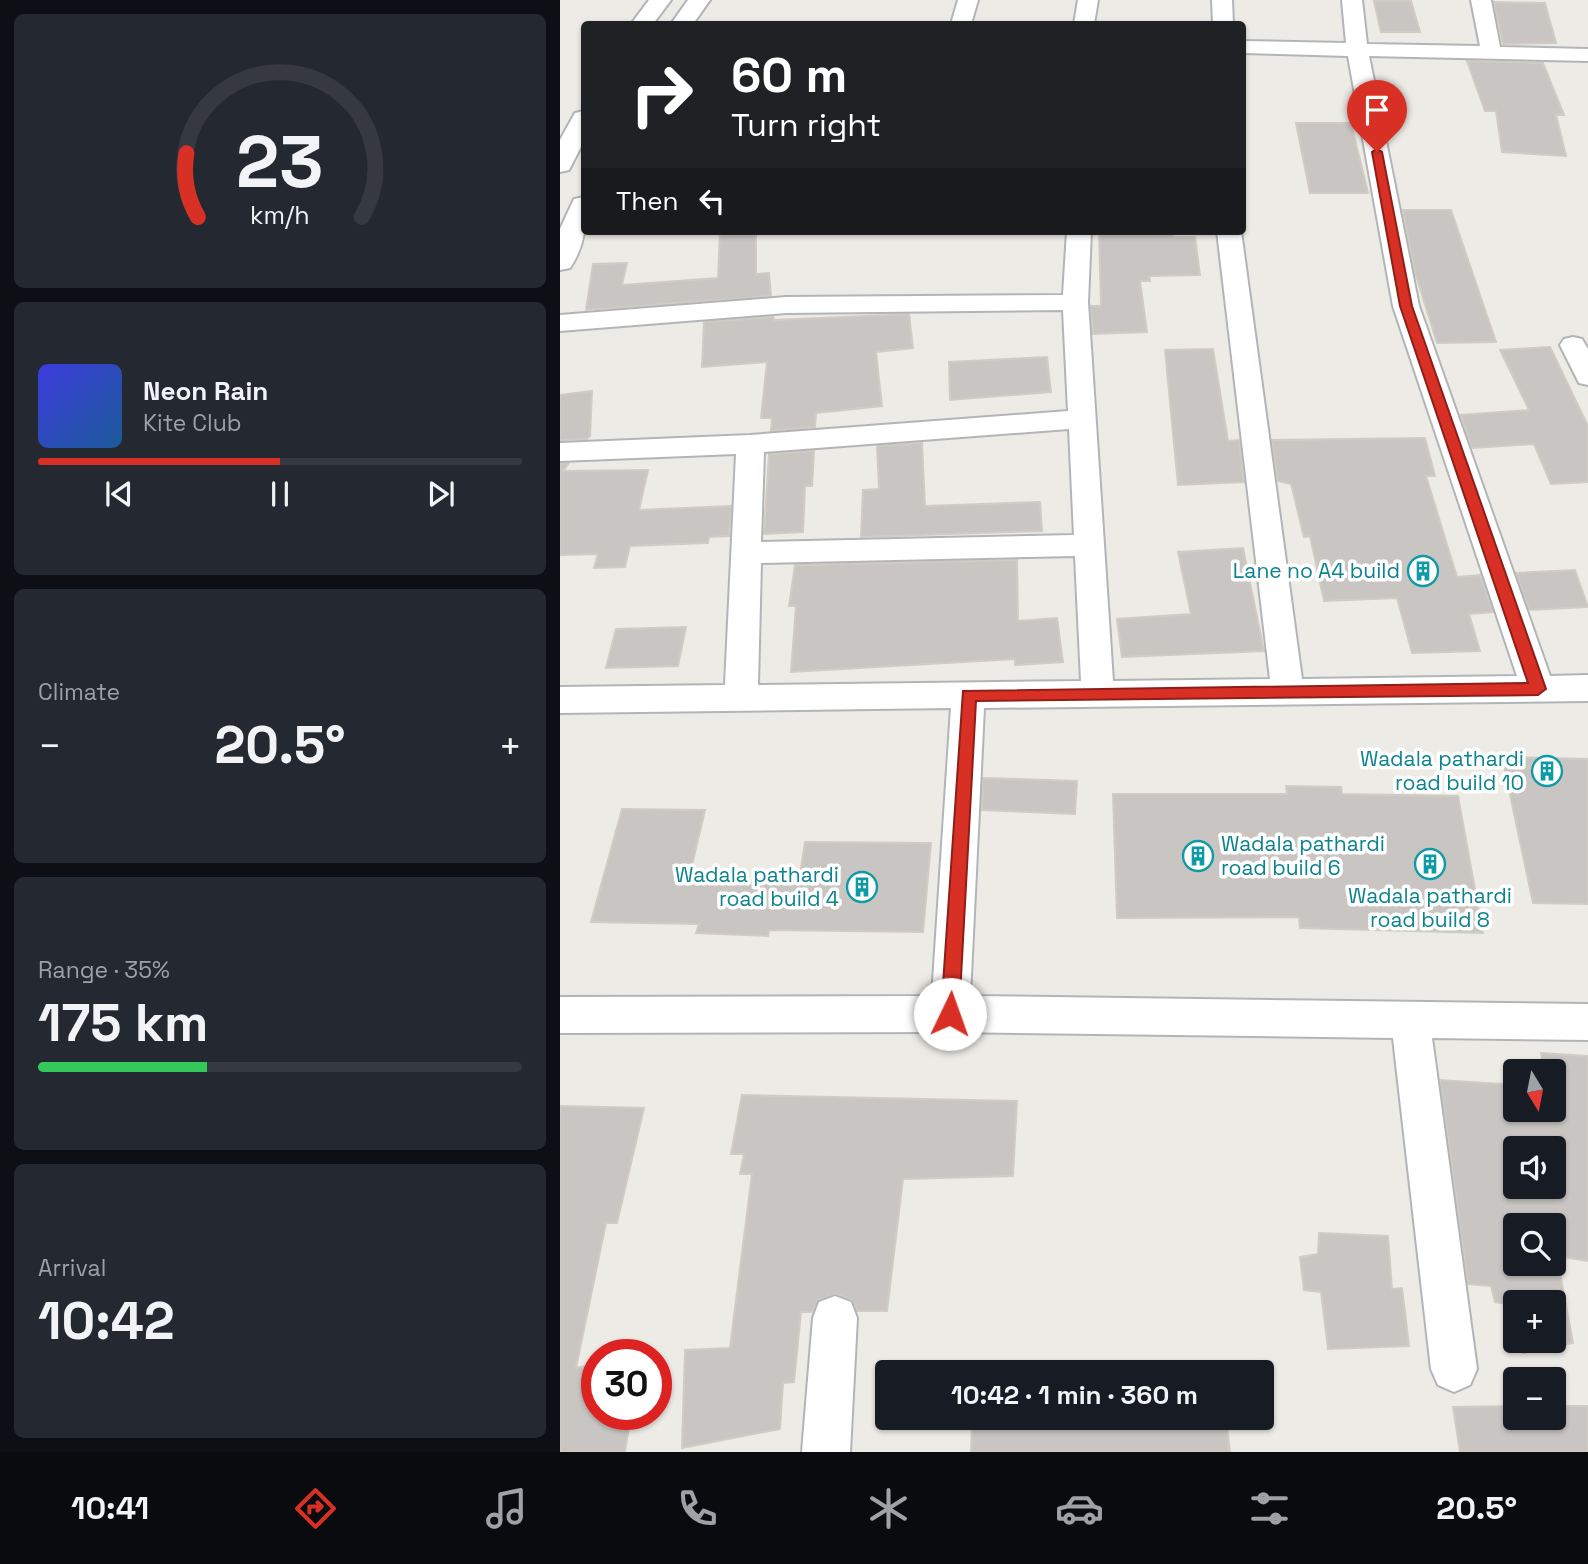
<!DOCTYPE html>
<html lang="en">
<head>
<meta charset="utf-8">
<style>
  body { margin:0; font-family:"Space Grotesk",sans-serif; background:#242831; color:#f1f3f6; height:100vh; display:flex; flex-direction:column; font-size:26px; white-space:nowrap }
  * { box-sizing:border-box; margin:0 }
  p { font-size:23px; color:#9ea1a6 }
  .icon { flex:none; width:38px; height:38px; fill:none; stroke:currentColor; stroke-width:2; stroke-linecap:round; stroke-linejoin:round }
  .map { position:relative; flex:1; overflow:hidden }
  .panel { display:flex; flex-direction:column; gap:14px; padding:14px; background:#0d0f14; width:560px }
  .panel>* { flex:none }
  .banner { position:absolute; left:21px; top:21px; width:665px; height:214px; border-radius:7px; box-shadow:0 2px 5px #0004; background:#202124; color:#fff; overflow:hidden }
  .needle { width:46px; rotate:170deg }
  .fabs { position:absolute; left:943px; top:1059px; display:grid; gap:14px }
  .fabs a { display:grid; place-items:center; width:63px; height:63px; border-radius:7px; background:#171b24; box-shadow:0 2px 5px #0004; font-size:35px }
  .speed { position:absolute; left:21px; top:1339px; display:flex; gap:14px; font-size:35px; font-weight:700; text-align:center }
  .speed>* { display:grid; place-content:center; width:91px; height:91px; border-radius:50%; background:#171b24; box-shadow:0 2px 5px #0004; line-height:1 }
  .speed .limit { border:10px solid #d22; background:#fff; color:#111 }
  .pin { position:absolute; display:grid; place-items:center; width:60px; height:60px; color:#fff; margin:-72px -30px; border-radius:50% 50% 50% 0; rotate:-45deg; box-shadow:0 0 7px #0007 }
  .pin .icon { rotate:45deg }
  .me { position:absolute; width:77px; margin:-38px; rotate:3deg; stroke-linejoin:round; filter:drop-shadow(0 0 5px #0008) }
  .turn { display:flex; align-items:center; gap:24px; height:147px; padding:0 35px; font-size:32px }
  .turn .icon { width:91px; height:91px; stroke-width:2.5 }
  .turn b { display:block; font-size:49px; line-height:60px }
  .then { display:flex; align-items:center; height:66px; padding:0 35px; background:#0003; gap:14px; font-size:26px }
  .big { font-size:52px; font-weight:700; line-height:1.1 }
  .panel .widget { flex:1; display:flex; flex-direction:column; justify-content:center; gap:10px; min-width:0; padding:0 24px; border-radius:10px; background:#242831 }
  .panel .dial { align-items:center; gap:0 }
  .dial svg { height:182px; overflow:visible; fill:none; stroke:#363941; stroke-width:7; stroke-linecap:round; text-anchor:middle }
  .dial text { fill:#f1f3f6; stroke:none }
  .song { display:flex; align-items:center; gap:21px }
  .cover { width:84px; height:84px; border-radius:10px; background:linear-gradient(135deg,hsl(240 70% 55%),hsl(210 70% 35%)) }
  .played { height:7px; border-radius:4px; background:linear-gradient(90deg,#d93025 50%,#363941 50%) }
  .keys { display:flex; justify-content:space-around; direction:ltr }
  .heat { display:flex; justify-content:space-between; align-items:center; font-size:38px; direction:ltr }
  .charge { height:10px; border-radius:5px; background:linear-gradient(90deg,#34c759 35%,#363941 0) }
  .trip { position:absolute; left:315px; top:1360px; width:399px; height:70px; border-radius:7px; background:#171b24; box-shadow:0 2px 5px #0004; font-weight:700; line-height:70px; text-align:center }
  .dock { display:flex; height:112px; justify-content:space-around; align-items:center; background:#090b0e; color:#9ea1a6 }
  .dock .icon { width:49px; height:49px }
  .dock .current { color:#d93025 }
  .dock b { font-size:32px; color:#f1f3f6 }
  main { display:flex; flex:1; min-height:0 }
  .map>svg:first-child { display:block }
  .building { fill:#c9c5c2; stroke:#d1ccc3; stroke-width:2; fill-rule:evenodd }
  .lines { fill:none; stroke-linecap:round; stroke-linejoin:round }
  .street-casing { stroke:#b2b5b8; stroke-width:4 }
  .secondary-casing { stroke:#b1b4b8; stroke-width:4 }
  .street { fill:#fff; fill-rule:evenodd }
  .secondary { fill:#fff; fill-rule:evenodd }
  .route { fill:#d93025; stroke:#8d1f18; stroke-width:2 }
  .labels { text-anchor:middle; stroke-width:7; stroke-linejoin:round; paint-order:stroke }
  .culture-label { font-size:21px; fill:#0d838f; stroke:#fff; text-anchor:end }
</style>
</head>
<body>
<main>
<section class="panel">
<div class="widget dial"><svg viewBox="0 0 100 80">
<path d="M14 69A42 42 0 1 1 86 69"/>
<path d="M14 69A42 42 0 0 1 9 41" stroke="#d93025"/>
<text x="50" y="56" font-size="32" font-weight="700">23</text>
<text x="50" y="72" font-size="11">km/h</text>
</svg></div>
<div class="widget">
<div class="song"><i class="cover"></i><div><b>Neon Rain</b><p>Kite Club</p></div></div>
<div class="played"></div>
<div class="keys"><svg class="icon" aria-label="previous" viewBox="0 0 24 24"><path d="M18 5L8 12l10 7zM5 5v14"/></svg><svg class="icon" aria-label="pause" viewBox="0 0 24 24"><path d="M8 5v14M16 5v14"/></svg><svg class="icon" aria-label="next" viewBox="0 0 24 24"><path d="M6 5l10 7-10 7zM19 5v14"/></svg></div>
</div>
<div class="widget"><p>Climate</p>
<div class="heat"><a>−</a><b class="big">20.5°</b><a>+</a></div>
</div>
<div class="widget"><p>Range · 35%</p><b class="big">175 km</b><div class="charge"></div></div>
<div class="widget"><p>Arrival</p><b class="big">10:42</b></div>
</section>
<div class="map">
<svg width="1028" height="1452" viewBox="0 0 1028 1452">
  <rect width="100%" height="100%" fill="#edebe5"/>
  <path class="building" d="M814 1H851L860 32H821Z
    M934 2 985 3 996 43 943 44Z
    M907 61 983 63 1004 115H996L1006 156 942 152 936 111H925Z
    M736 123H791L808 193H750Z
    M843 210H891L936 342 877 343 855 272Z
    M160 231H196V274L209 273 211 296 26 310 33 264 67 263 62 285 158 278Z
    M539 231H612L613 237H635L640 275 589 276 590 281H580L587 332 533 334 531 306H541Z
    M349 314 353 348 316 352 322 406 256 413 255 427 211 431 212 418H201L207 362 142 367 144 322 213 317 214 320Z
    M990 347 1028 426V482L991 484 974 444 912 448 901 415 969 410 940 350Z
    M653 349 668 441 679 440 684 482 618 485 605 350Z
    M487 357 491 392 390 400 389 362Z
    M32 391 30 436 27 439 0 440V395Z
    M865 438 875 476H866L897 577 920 575 933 612 909 614 920 651 852 653 837 598 764 601 750 536 744 537 731 484 718 481 712 440Z
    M362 443 365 506 480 502 482 531 301 537 303 490 319 489 317 446Z
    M254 451 252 486H245L243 532 204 534 209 454Z
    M9 463 3 471 88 470 79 510 171 506 169 536 149 537 148 543 70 546 65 567 34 568 38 554 0 555V464Z
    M683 548 704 651 562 657 557 619 631 614 618 552Z
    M457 560 458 621 497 618 503 662 455 665V659L231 672 236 606H229L235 565Z
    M1015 570 1028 607 969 610 956 573Z
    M126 627 118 666 46 668 56 629Z
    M942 757 1028 759V904L973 903Z
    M423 778 517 781 515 814 422 810Z
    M726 786 781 787 782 794 898 796 923 933 740 928 739 917 557 918 553 794H727Z
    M62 809 145 810 129 878 239 882 245 842 371 843 363 932 209 930 208 936 136 933 139 924 31 922Z
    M981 1053 1028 1056V1261L997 1256 1013 1343 963 1353 960 1340H994V1302H956V1317L953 1305 935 1302 931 1286 908 1284 880 1080 956 1085V1110H994V1071H984ZM956 1148H994V1186H956ZM956 1225H994V1264H956Z
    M182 1095 457 1101 453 1176 343 1179 327 1311H297L292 1300 276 1294 258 1300 252 1312H241L234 1382 223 1383 220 1429 122 1448 125 1350 170 1348 192 1174H180L184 1154H171Z
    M0 1106 84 1108 57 1223H46L16 1368 37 1364V1414H71L65 1452H0Z
    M759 1233 828 1236 832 1289 842 1288 849 1346 768 1349 761 1292 744 1290 740 1257 758 1254Z
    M956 1406V1418H994V1406H1028V1452H900L893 1407Z
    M535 1418H666L670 1452H411L412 1421H522Z"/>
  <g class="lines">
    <g class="street-casing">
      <path id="street" d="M398 0H418L411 24H391Z
        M518 0H538L534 24H514Z
        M652 0H672L673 24H653Z
        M782 0H802L807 44 920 46 911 0H931L940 47 1028 49V61L809 56 859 306 990 676 1028 675V701L424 708 410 996 1028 1004V1040L872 1038 917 1369 910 1385 894 1392 878 1385 871 1369 833 1038 390 1032 0 1033V997L372 996 391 708 0 713V687L165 685 176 454 0 461V443L190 435 508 411 503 310 226 313 0 331V315L226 297 503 295 507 231H531L528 302 553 681 710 679 657 231H681L742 679 957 676 833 306 788 56 682 53V41L786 43ZM509 429 514 535 201 542 204 452ZM515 556 521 681 198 685 201 563Z
        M1013 337 1022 339 1028 349V385L1019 383 1000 345 1004 339Z
        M275 1296 291 1302 297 1318 290 1452H242L253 1318 259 1302Z"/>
    </g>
    <g class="secondary-casing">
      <path id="secondary" d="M89 0H111L93 24H71Z
        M128 0H150L133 24H111Z
        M24 111V141L9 170 0 172V140L15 113Z
        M24 197C26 224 26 244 10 268L0 270V229L14 199Z"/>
    </g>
    <use href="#street" class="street"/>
    <use href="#secondary" class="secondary"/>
  </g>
  <path class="route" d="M817 149 822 152 852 306 986 689 978 695 416 701 399 1014 397 1020 390 1022 384 1020 381 1014 403 691 968 683 840 306 812 152Z"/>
  <defs>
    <g id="building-ring" transform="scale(1.575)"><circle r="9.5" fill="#fff" stroke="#0f9aa8" stroke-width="1.5"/><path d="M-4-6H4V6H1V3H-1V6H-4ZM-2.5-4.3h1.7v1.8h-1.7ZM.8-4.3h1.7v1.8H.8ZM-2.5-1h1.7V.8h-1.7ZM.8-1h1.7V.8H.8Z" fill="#0f9aa8"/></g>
  </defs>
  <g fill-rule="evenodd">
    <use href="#building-ring" x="863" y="571"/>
    <use href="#building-ring" x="987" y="771"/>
    <use href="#building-ring" x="638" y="856"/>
    <use href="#building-ring" x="870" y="864"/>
    <use href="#building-ring" x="302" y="887"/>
  </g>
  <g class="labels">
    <g class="culture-label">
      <text x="840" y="578">Lane no A4 build</text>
      <text x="964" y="766">Wadala pathardi<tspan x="964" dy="24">road build 10</tspan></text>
      <text x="661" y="851" text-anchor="start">Wadala pathardi<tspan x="661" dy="24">road build 6</tspan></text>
      <text x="279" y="882">Wadala pathardi<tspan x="279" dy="24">road build 4</tspan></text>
      <text x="870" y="903" text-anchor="middle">Wadala pathardi<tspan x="870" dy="24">road build 8</tspan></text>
    </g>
  </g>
</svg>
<div class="fabs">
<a><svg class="needle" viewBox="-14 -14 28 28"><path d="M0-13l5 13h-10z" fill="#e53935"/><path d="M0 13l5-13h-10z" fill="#9ea1a6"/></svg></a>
<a><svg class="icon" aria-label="sound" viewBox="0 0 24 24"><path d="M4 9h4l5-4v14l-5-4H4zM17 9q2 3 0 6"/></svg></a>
<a><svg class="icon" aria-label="search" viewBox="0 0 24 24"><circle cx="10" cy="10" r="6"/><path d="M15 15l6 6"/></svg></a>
<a>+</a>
<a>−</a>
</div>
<div class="speed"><div class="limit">30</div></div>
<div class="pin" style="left:817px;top:152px;background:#d93025"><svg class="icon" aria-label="arrive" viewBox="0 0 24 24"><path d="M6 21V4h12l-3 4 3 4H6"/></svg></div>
<svg class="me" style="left:390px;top:1014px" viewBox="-20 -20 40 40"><circle r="19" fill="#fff"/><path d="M0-13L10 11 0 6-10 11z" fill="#d93025"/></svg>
<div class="trip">10:42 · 1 min · 360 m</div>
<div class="banner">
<div class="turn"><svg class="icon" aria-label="right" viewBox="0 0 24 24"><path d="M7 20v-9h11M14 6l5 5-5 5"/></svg><div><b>60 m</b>Turn right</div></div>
<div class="then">Then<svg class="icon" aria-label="left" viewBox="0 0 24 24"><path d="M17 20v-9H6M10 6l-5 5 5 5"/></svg></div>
</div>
</div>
</main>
<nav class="dock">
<b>10:41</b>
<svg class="icon current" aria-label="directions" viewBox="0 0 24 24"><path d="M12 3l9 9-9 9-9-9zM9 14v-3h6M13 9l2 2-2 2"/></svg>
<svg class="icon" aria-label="music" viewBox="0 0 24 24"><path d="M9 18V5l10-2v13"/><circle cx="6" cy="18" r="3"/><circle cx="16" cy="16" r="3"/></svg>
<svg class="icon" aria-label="phone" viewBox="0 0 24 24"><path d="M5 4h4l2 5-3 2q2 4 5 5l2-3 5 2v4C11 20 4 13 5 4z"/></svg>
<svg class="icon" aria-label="climate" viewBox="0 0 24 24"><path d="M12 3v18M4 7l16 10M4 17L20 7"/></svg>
<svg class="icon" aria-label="car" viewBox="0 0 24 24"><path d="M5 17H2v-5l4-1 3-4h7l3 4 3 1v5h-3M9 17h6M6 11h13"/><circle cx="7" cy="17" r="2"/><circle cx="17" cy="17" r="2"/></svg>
<svg class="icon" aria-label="filters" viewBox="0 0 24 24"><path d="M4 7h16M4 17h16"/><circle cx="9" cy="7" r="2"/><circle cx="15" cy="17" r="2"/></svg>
<b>20.5°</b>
</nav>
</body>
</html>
